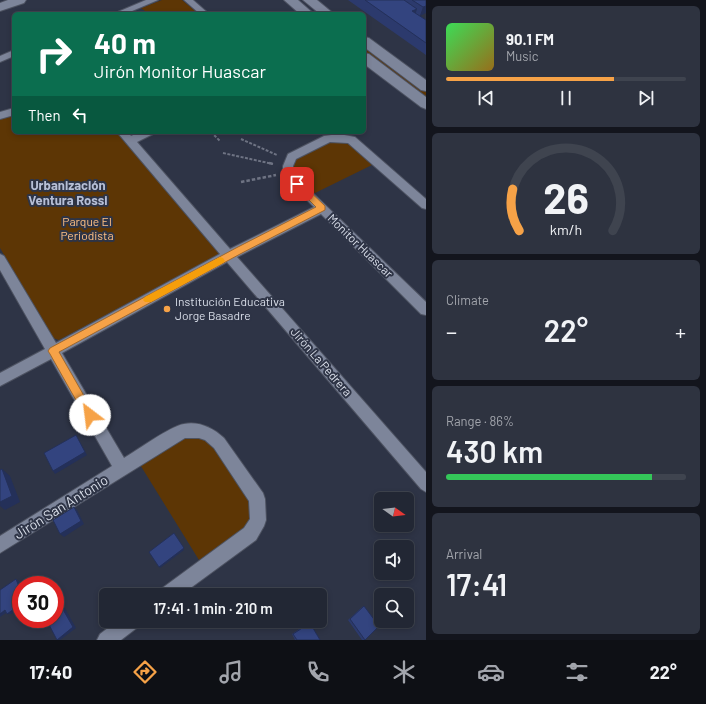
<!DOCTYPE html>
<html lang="en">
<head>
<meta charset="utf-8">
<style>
  body { margin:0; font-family:Barlow,sans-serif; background:#2e3340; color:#f1f3f6; height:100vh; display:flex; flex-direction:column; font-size:15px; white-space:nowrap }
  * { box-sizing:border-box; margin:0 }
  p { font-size:13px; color:#a2a5ac }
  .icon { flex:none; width:22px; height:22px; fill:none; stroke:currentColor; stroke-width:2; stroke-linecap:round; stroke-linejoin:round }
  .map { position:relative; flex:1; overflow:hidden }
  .panel { display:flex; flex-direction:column; gap:6px; padding:6px; background:#13151d; width:280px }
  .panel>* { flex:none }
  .banner { position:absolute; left:12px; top:12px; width:354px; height:122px; border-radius:6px; box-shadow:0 2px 6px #0003,0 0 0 1px #3f444f; background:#0b6e4f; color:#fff; overflow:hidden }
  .needle { width:26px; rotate:104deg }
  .fabs { position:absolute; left:374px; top:492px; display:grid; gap:8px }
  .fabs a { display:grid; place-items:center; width:40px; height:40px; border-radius:6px; background:#222734; box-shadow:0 2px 6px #0003,0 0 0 1px #3f444f; font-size:20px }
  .speed { position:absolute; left:12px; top:576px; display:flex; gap:8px; font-size:20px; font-weight:700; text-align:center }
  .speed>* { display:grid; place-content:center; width:52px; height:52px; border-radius:50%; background:#222734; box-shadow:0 2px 6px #0003,0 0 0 1px #3f444f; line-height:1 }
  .speed .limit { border:6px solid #d22; background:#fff; color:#111 }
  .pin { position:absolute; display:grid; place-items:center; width:34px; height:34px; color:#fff; margin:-17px; border-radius:8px; box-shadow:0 2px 6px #0006 }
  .me { position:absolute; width:44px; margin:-22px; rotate:330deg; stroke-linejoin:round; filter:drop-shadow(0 0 3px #0008) }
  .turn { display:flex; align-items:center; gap:14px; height:84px; padding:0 16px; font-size:18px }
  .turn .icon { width:52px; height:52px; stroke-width:2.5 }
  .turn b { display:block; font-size:28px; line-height:34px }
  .then { display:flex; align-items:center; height:38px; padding:0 16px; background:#0003; gap:8px; font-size:15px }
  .big { font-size:30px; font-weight:600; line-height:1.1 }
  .panel .tile { flex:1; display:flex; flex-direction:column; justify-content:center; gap:6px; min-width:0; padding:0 14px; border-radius:6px; background:#2e3340 }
  .panel .dial { align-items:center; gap:0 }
  .dial svg { height:104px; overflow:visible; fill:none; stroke:#3f444f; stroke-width:7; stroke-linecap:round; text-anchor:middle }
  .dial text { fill:#f1f3f6; stroke:none }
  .song { display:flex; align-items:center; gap:12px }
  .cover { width:48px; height:48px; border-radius:6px; background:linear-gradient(135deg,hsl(130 70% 55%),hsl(40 70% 35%)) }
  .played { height:4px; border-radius:2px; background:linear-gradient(90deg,#f6a247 70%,#3f444f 70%) }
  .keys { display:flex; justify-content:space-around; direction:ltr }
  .heat { display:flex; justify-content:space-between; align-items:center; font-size:22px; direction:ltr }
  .charge { height:6px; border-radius:3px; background:linear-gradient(90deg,#34c759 86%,#3f444f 0) }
  .trip { position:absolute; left:99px; top:588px; width:228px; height:40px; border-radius:6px; background:#222734; box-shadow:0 2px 6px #0003,0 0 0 1px #3f444f; font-weight:600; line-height:40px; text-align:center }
  .dock { display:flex; height:64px; justify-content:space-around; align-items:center; background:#0e1015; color:#a2a5ac }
  .dock .icon { width:28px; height:28px }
  .dock .current { color:#f6a247 }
  .dock b { font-size:18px; color:#f1f3f6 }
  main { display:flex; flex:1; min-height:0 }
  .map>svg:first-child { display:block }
  .green { fill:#5d3605 }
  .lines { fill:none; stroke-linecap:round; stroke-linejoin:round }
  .street-casing { stroke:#4d5261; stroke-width:2 }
  .secondary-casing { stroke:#4d5261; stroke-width:2 }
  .path-far1 { stroke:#6e7383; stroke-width:2; stroke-dasharray:3 1.5; stroke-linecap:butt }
  .path { stroke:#6e7383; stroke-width:2.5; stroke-dasharray:3.5 2; stroke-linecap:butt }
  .street { fill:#7d859a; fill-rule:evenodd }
  .secondary { fill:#7d859a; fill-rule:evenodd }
  .wall { fill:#2c3a6d }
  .shaded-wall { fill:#243059 }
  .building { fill:#33447f; stroke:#243059 }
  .route { fill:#f6a247; stroke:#a0692e }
  .slow { fill:#f59e0b }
  .poi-dot { fill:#f6a247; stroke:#2e3446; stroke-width:1.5 }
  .labels { text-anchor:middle; stroke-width:4; stroke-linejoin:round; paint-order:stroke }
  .park-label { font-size:12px; fill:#ffc084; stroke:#2e3446 }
  .street-label { font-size:12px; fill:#dadfea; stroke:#2e3446 }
  .poi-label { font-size:12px; fill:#dadfea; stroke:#2e3446; text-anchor:start }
  .neighbourhood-label { font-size:13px; font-weight:bold; fill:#b7bfd6; stroke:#2e3446 }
  .near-street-label { font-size:14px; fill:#dadfea; stroke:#2e3446 }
</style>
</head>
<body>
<main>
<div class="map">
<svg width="426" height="640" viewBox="0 0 426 640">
  <rect width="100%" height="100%" fill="#2e3446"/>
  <path class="green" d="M162 0H182L199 14H149L141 8Z
    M364 44 426 91V99L364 52Z
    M14 114V132H118L220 254 59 340 53 338 0 248V119Z
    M330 141H349L374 164 313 194 291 174 295 156Z
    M187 433 210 438 249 494 252 518 247 530 199 560 139 463Z"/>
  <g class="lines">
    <g class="street-casing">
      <path id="street" d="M146 0H158L125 14H113Z
        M184 0H193L209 14H200Z
        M14 50V56L0 62V56Z
        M14 108V115L0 119V112Z
        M117 132H128L131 136 140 132H154L153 134 137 142 230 249 314 207 284 178 283 175V166L288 154 324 136 339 134 355 137 426 199V209L422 208 348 143 330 142 296 159 293 166V174L426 302V315L421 314 321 214 237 257 426 472V492L421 489 227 262 62 353 124 458C138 450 170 426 184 424 199 421 213 428 224 438L263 493 265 499 266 520 264 526 256 540 181 595H159L161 589 244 528 250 519 249 501 214 448 205 440 199 438H185L0 553V536L112 466 51 359 0 386V373L45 349 0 270V254L4 256 56 343 220 254Z
        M117 621H141L138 627 121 640H97L100 634Z"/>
    </g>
    <g class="secondary-casing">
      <path id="secondary" d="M8 0H26L24 3 0 11V3Z
        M284 0H298L314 14H300Z
        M303 0H317L334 14H320Z
        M364 37 369 38 426 80V91L421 90 364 47Z
        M364 53 369 54 426 97V109L421 107 364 64Z"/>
    </g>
    <path class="path-far1" d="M211 132 220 141
      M241 139 277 155
      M223 153 273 164"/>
    <path class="path" d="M269 163 274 164
      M241 182 276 175"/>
    <use href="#street" class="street"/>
    <use href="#secondary" class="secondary"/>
  </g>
  <path class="wall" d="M348 0H404L405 1V0H426L420 16 426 20V55Z
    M364 606 365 640H362L348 620 362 607Z
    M308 623H310L320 640H295L292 634Z"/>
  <path class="shaded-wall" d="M426 6V13L420 16 423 7Z
    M417 9 414 19 412 11Z
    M76 435 87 455 55 474 53 471Z
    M2 469 10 476 20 502 5 510 0 506Z
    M74 507 77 510 84 524 64 537 60 534Z
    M184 548V550L160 568 159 567Z
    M16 579 19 581 21 585V592Z
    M57 599 60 600 76 628 60 640H57Z
    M21 604V607L11 614H7Z
    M5 610 9 611 0 617V614Z"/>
  <path class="building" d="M365 0H404L417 9 412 11 426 20V43Z
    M412 0H426V6L423 7Z
    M76 435 85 452 53 471 44 453Z
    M2 469 12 496 0 502V470Z
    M74 507 81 521 60 534 53 520Z
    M174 533 184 548 159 567 149 552Z
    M16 579 21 592V604L7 614 5 610 0 614V590Z
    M57 599 73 627 57 640 46 619H55V601Z
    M364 606 379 626 365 640 350 619Z
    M310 623 320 640H297L293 634Z"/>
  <path class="route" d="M297 181 300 182 325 206V210L242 253 59 352 95 415 94 418 90 419 86 418 50 354 48 351 50 348 236 248 316 207 293 184Z"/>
  <path class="slow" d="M220 257 223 258 225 261 223 263 151 302H145L143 300 145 297Z"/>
  <circle class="poi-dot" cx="167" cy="309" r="4"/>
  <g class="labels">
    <g class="park-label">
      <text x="87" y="226">Parque El<tspan x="87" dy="14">Periodista</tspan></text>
    </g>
    <g class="street-label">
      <text transform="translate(360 246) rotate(44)" y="4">Monitor Huascar</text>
      <text transform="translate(321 362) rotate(49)" y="4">Jirón La Pedrera</text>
    </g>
    <g class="poi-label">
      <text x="175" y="306">Institución Educativa<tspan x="175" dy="14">Jorge Basadre</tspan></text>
    </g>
    <g class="neighbourhood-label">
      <text x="68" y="190">Urbanización<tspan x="68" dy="15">Ventura Rossi</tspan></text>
    </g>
    <g class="near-street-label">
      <text transform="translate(61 507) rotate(-32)" y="5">Jirón San Antonio</text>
    </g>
  </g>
</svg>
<div class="fabs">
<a><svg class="needle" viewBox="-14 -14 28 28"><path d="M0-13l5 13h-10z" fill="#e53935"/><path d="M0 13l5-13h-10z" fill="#a2a5ac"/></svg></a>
<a><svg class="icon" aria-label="sound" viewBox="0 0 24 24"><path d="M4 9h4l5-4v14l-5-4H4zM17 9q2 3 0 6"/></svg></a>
<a><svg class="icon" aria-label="search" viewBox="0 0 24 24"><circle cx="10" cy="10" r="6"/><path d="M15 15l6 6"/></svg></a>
</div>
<div class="speed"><div class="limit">30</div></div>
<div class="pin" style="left:297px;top:184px;background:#d93025"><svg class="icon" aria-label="arrive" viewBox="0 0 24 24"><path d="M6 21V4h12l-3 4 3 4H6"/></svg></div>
<svg class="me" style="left:90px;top:415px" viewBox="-20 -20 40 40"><circle r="19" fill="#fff"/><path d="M0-13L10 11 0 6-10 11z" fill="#f6a247"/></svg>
<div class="trip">17:41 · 1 min · 210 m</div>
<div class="banner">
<div class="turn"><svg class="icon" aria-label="right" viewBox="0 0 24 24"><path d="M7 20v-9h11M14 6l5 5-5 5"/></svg><div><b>40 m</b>Jirón Monitor Huascar</div></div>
<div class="then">Then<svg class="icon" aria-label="left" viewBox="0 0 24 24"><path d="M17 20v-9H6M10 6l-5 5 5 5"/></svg></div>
</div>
</div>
<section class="panel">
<div class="tile">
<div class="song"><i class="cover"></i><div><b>90.1 FM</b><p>Music</p></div></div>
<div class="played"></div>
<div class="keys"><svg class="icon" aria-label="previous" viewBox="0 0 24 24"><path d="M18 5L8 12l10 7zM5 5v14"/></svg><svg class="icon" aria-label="pause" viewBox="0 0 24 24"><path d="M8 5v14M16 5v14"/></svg><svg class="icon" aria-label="next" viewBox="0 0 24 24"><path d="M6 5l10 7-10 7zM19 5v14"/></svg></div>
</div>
<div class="tile dial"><svg viewBox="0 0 100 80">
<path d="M14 69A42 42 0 1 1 86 69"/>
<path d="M14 69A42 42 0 0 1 9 37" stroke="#f6a247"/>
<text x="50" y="56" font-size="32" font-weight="700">26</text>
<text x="50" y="72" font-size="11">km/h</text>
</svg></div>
<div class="tile"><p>Climate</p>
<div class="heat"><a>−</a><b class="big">22°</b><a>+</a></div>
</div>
<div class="tile"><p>Range · 86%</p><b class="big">430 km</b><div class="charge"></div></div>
<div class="tile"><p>Arrival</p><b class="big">17:41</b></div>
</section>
</main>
<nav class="dock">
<b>17:40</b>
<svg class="icon current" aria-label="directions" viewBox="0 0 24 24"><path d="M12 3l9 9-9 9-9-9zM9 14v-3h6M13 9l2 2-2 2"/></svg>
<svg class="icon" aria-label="music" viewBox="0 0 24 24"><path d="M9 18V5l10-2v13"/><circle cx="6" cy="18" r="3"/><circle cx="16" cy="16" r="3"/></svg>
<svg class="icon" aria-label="phone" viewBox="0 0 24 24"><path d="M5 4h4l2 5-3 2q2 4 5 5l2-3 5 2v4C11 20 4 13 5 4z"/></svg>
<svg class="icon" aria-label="climate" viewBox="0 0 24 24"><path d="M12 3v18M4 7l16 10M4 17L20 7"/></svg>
<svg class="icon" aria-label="car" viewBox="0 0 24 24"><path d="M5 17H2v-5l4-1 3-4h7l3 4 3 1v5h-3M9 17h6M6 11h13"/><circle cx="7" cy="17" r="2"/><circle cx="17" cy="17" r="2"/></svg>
<svg class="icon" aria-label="filters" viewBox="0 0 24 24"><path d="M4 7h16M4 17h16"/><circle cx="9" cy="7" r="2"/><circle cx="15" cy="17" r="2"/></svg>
<b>22°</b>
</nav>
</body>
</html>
